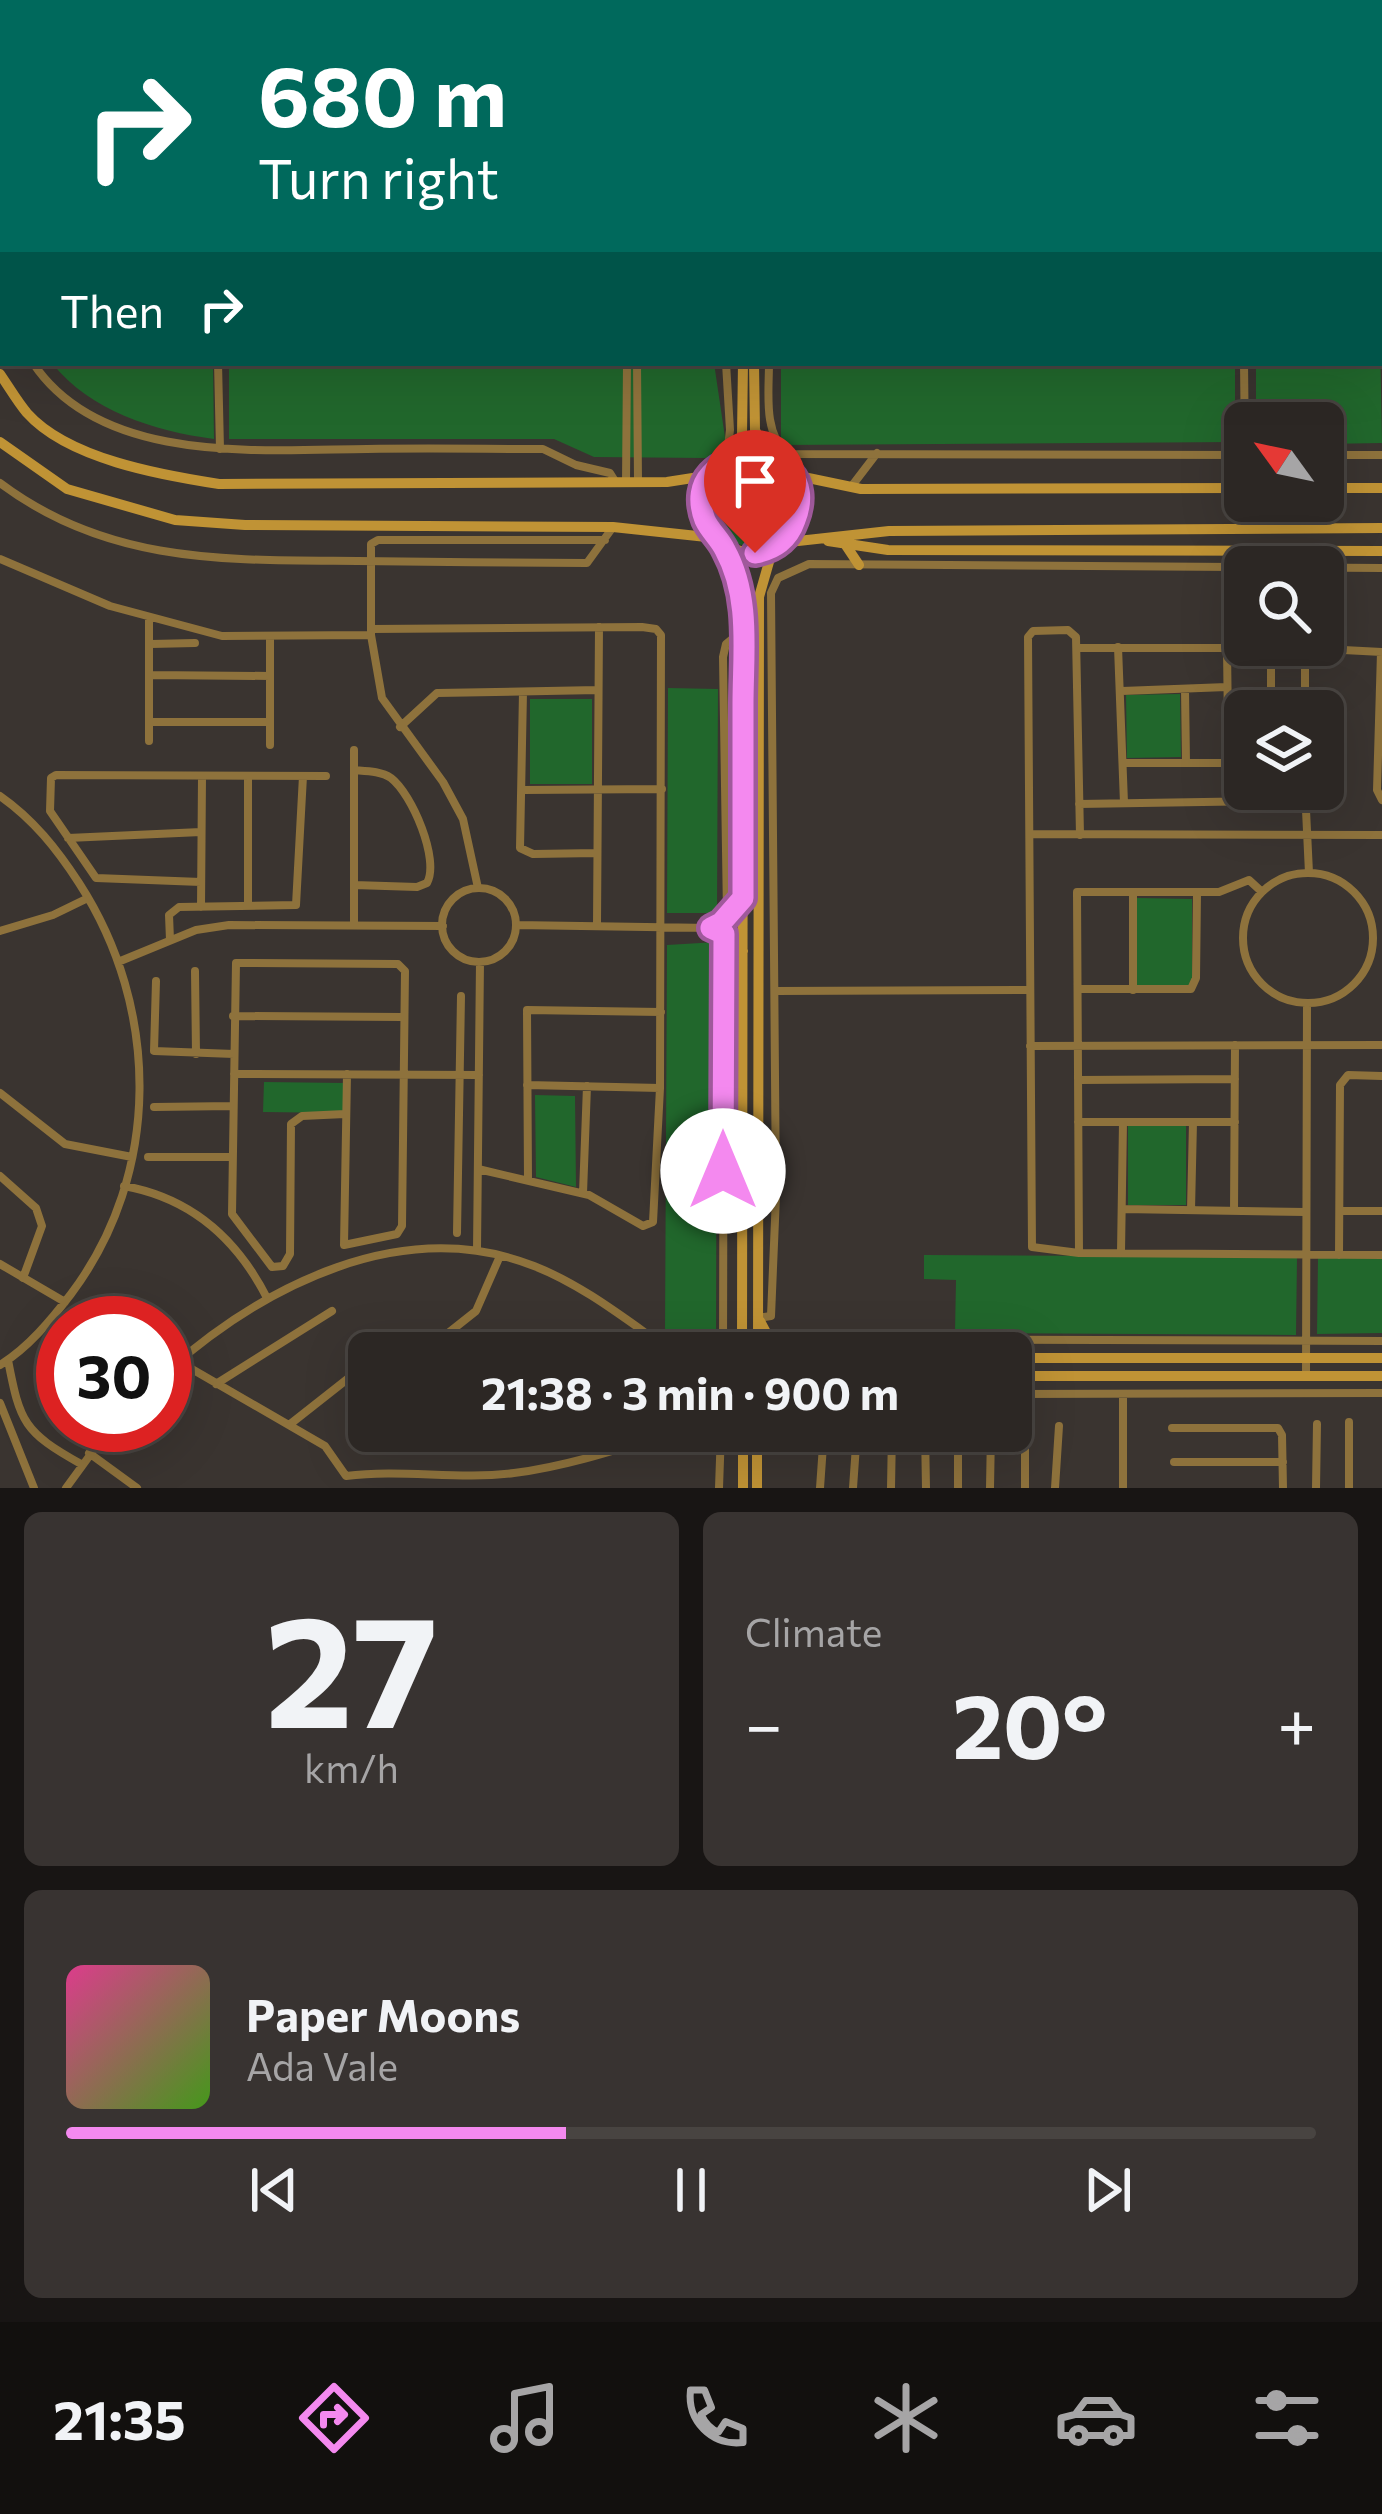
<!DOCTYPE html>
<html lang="en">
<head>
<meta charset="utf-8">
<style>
  body { margin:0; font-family:Commissioner,sans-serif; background:#383331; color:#f1f3f6; height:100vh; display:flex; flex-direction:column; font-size:45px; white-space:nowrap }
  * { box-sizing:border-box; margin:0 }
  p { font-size:39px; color:#a6a5a6 }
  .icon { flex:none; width:66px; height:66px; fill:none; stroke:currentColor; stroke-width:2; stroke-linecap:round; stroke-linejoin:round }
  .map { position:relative; height:1488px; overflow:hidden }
  .panel { display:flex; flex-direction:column; gap:24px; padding:24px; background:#181514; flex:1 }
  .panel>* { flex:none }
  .guide { position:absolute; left:0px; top:0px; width:1383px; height:366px; box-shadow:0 12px 48px #0002,0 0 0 3px #484441; background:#00695c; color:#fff; overflow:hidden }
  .needle { width:78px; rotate:303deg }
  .controls { position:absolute; left:1224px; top:402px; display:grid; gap:24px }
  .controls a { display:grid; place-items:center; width:120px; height:120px; border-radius:18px; background:#2c2724; box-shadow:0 12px 48px #0002,0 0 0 3px #484441; font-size:60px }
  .speed { position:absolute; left:36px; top:1296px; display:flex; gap:24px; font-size:60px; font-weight:700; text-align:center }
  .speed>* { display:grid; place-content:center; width:156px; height:156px; border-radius:50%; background:#2c2724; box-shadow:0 12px 48px #0002,0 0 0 3px #484441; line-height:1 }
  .speed .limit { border:18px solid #d22; background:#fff; color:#111 }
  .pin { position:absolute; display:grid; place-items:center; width:102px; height:102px; color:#fff; margin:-123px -51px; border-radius:50% 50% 50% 0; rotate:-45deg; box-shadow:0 0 12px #0007 }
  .pin .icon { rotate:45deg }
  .me { position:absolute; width:132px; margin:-66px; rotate:0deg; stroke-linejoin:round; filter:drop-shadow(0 0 9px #0008) }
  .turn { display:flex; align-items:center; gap:42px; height:252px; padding:0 60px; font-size:54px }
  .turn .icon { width:156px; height:156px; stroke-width:2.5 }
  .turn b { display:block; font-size:84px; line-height:102px }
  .then { display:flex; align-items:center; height:114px; padding:0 60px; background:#0003; gap:24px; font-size:45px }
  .big { font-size:90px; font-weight:700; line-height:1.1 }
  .panel .tile { flex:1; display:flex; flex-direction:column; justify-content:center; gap:18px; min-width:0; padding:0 42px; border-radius:18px; background:#383331 }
  .panel .dial { align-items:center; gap:0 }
  .dial b { font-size:156px; line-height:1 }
  .song { display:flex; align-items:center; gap:36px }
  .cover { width:144px; height:144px; border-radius:18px; background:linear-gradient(135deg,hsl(330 70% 55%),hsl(100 70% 35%)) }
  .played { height:12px; border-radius:6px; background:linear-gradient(90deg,#f489ef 40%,#484441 40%) }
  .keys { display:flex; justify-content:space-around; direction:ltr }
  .heat { display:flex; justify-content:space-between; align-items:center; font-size:66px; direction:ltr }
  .panel .tiles { flex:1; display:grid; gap:24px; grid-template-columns:1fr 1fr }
  .tile:last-child { grid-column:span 2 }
  .trip { position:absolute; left:348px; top:1332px; width:684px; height:120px; border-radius:18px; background:#2c2724; box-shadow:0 12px 48px #0002,0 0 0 3px #484441; font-weight:700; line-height:120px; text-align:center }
  .tabs { display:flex; height:192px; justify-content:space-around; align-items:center; background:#12100e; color:#a6a5a6 }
  .tabs .icon { width:84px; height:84px }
  .tabs .current { color:#f489ef }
  .tabs b { font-size:54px; color:#f1f3f6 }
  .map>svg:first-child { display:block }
  .green { fill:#21672c }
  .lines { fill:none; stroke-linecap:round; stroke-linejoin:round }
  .street { stroke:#8e723c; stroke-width:8 }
  .secondary { stroke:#c09335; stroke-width:10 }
  .route-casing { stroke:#9f599b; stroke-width:30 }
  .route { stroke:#f489ef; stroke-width:21 }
</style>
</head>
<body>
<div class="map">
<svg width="1382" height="1488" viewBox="0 0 1382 1488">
  <rect width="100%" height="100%" fill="#3a3430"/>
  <path class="green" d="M1380 338 1382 443 1323 444V423H1256V363H1380Z
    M52 363H213L214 439C154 431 90 411 52 363Z
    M229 363H714L726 444 706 458 594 457 554 439H229Z
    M781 363H1235V442L781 445Z
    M709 504a42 42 0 1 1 84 0a42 42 0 1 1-84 0Z
    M668 688 718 689 717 913H667Z
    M1180 694 1181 757 1127 758 1126 695Z
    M530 699H592V784H530Z
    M1137 898 1192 899V987H1137Z
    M717 942 716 1353H692L665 1336 667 945Z
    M264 1082 344 1083V1113L263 1112Z
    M535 1095 575 1096 576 1187 536 1177Z
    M1128 1126H1186V1205H1128Z
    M924 1255 1297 1257 1296 1335 955 1333 956 1280 924 1279Z
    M1318 1258H1382V1333L1317 1334Z"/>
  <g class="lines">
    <path class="street" d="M188 0V3
      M215 0V3
      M239 0V3
      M423 0V3
      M467 0V3
      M654 0V3
      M701 0V3
      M725 0V3
      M864 0V3
      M914 0V3
      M1003 0 1004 3
      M1092 0V3
      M1145 0V3
      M1242 0V3
      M1268 0V3
      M1317 0V3
      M163 3 164 0
      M280 3V0
      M512 3V0
      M611 3V0
      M769 3V0
      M1380 3H1382
      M0 30 3 46
      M0 70 3 74
      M1380 172H1382
      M1380 271H1382
      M0 315 3 320
      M1380 325H1382
      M33 363C101 465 260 450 367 449 426 448 485 449 543 449L576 465 610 473 615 481
      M218 363 220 449
      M637 363 638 481
      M769 363C769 393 763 432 787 454L1245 455
      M1244 363 1245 451
      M1323 455H1382
      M726 463 730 430 726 363
      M626 482 627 363
      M0 483C109 565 229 560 358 561 434 562 511 563 587 563L613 527
      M851 487 877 453
      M0 559 110 606 222 636 371 635
      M371 629 642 627 656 629 661 635 660 1088 653 1222 643 1226 589 1195 478 1169
      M270 636V745
      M151 644 195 643
      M1118 647 1124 803
      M1077 648H1305L1382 652
      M1271 648V711
      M1227 649 1229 801
      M1381 652 1377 790 1382 800
      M150 675 270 676
      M1185 689 1186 763
      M1122 691 1227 687
      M523 692 520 848 533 854 597 853
      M1305 711V647
      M149 722H270
      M400 727 437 693 598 690
      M149 741V618
      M354 750V925
      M1123 763H1229
      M354 770C366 771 381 771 391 778 412 794 440 860 427 883L417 887 354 885
      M1305 789 1309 873
      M523 790 662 789
      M0 796C33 819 57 849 79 883 160 1008 162 1173 71 1294 51 1320 28 1348 0 1365
      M1079 804 1265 801 1271 789
      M1031 834 1382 835
      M1080 835 1076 637 1068 630 1033 631 1028 637 1032 1247 1079 1253 1382 1255
      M68 838 201 832
      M1243 938a65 65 0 1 1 130 0a65 65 0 1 1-130 0Z
      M201 882 96 878 50 811 51 778 56 775 326 776
      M478 888 463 819 443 782 382 698 371 635V544L378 540H605
      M442 925a37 37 0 1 1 74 0a37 37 0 1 1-74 0Z
      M248 906V776
      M201 907 202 777
      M727 914 723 657 726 644 743 630
      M516 925 711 928
      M597 925 599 627
      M0 931 53 915 88 898
      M170 940 169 915 179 907 296 905 303 776
      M118 962 196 930 229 925 443 926
      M195 971 196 1054
      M156 981 154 1051 234 1054
      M1078 989H1191L1196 978 1197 893
      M1133 990V892
      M775 991 1029 990
      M233 1016 402 1017
      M1030 1046 1382 1045
      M234 1074 479 1075
      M1078 1080 1235 1079
      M527 1085 660 1088
      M0 1093 65 1144 132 1157
      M154 1107 233 1106
      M345 1114 302 1116 291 1124 290 1254 283 1266 272 1267 232 1214 236 963 398 964 405 971 402 1226 397 1234 344 1245 347 1074
      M1078 1122H1235
      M148 1157H232
      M0 1176 36 1208 42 1226 23 1278
      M528 1179 527 1010 661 1012
      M124 1186C191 1198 237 1239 267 1298
      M583 1193 587 1086
      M1123 1209 1305 1212
      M1191 1210 1193 1122
      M1234 1211 1235 1045
      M1342 1211H1382
      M457 1233 461 996
      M477 1250 480 962
      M1121 1252 1123 1122
      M1079 1253 1077 892H1219L1249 880 1262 892
      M1339 1255 1340 1085 1348 1075 1382 1076
      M0 1264 65 1302
      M758 1318 771 1316 776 1196 771 593 778 578 809 564 1382 568
      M776 1344 811 1339 1382 1341
      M423 1353 476 1311 500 1256
      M723 1353 724 936
      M867 1353 883 1340
      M8 1360C20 1423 24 1432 81 1464
      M178 1361 325 1446 346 1476C402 1469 458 1480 514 1473 569 1466 625 1447 677 1431
      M165 1373C263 1286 402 1214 534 1266 585 1286 629 1322 674 1353
      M1306 1375 1307 1004
      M216 1384 332 1311
      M1011 1394 1382 1393
      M0 1403 34 1488
      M1349 1422V1488
      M1025 1423V1488
      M289 1425 369 1362
      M1172 1428H1278L1282 1435 1283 1488
      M925 1431 926 1488
      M958 1431V1488
      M89 1453 137 1488
      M1174 1462H1283
      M66 1488 112 1425
      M719 1488 721 1431
      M820 1488 824 1431
      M853 1488 857 1431
      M891 1488 892 1431
      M990 1488 991 1431
      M1055 1488 1059 1426
      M1123 1488V1394
      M1316 1488 1317 1424"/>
    <path class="secondary" d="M741 0V3
      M752 0V3
      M754 363 755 430 771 460
      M0 374C9 387 17 401 27 413 68 459 161 475 219 484L667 482 712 475
      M0 442 67 489 175 520 245 525 613 527 716 538
      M703 504a48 48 0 1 1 96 0a48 48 0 1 1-96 0Z
      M731 460 742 435 743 363
      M789 474 861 489 1245 488
      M1323 488H1382
      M828 541 888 550 1382 551
      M780 543 889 531 1382 528
      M723 544 743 597 742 1353
      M845 544 859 565
      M721 923 743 899
      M720 931 743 951
      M760 1321 769 1338 786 1353
      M758 1353 759 597 773 548
      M1011 1358H1382
      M1011 1376H1382
      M743 1431V1488
      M757 1488V1431"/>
  </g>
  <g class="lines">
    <g class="route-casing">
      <path id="route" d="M723 1171 724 934 711 928 721 923 743 898C743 834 743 769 743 704 743 653 751 597 725 550 720 539 710 531 705 520 674 439 828 436 795 520 788 540 775 549 755 553"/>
    </g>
    <use href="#route" class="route"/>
  </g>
</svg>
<div class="controls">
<a><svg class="needle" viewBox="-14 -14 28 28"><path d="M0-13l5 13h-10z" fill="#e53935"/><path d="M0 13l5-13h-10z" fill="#a6a5a6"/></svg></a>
<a><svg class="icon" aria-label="search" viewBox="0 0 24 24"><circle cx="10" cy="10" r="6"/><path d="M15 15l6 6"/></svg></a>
<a><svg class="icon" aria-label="layers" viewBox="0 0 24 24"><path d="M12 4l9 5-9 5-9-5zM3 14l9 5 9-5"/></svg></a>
</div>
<div class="speed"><div class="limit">30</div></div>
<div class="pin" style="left:755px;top:553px;background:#d93025"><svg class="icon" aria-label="arrive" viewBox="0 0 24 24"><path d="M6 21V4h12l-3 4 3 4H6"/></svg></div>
<svg class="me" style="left:723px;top:1171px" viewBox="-20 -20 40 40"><circle r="19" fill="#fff"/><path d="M0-13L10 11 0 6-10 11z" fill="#f489ef"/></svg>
<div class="trip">21:38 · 3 min · 900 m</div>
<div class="guide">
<div class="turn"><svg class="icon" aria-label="right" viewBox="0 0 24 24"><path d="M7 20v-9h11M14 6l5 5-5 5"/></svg><div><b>680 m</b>Turn right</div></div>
<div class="then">Then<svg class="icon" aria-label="right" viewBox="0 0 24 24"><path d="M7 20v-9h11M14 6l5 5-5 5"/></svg></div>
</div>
</div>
<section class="panel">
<div class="tiles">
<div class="tile dial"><b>27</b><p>km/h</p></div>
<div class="tile"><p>Climate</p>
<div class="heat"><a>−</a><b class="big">20°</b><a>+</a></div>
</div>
<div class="tile">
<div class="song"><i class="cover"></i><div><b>Paper Moons</b><p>Ada Vale</p></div></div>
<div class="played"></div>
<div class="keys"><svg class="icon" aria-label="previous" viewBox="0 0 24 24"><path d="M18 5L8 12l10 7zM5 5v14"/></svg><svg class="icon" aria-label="pause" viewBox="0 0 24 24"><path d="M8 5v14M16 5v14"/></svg><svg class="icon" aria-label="next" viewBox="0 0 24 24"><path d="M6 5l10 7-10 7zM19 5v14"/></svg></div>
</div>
</div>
</section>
<nav class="tabs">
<b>21:35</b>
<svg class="icon current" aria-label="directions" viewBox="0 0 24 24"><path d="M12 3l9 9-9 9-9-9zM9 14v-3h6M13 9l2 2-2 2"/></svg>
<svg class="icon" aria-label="music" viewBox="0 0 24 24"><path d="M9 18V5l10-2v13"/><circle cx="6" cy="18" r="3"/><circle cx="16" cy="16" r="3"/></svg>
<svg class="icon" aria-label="phone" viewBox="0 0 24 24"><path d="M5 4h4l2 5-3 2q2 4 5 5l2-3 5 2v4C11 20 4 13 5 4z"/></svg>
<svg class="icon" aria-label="climate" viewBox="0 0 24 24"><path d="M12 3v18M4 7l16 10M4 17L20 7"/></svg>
<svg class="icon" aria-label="car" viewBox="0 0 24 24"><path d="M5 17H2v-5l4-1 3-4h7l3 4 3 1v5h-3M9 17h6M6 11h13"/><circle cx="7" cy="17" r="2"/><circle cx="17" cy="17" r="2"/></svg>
<svg class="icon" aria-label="filters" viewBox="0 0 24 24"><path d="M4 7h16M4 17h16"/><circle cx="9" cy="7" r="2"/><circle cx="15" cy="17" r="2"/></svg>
</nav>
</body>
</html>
